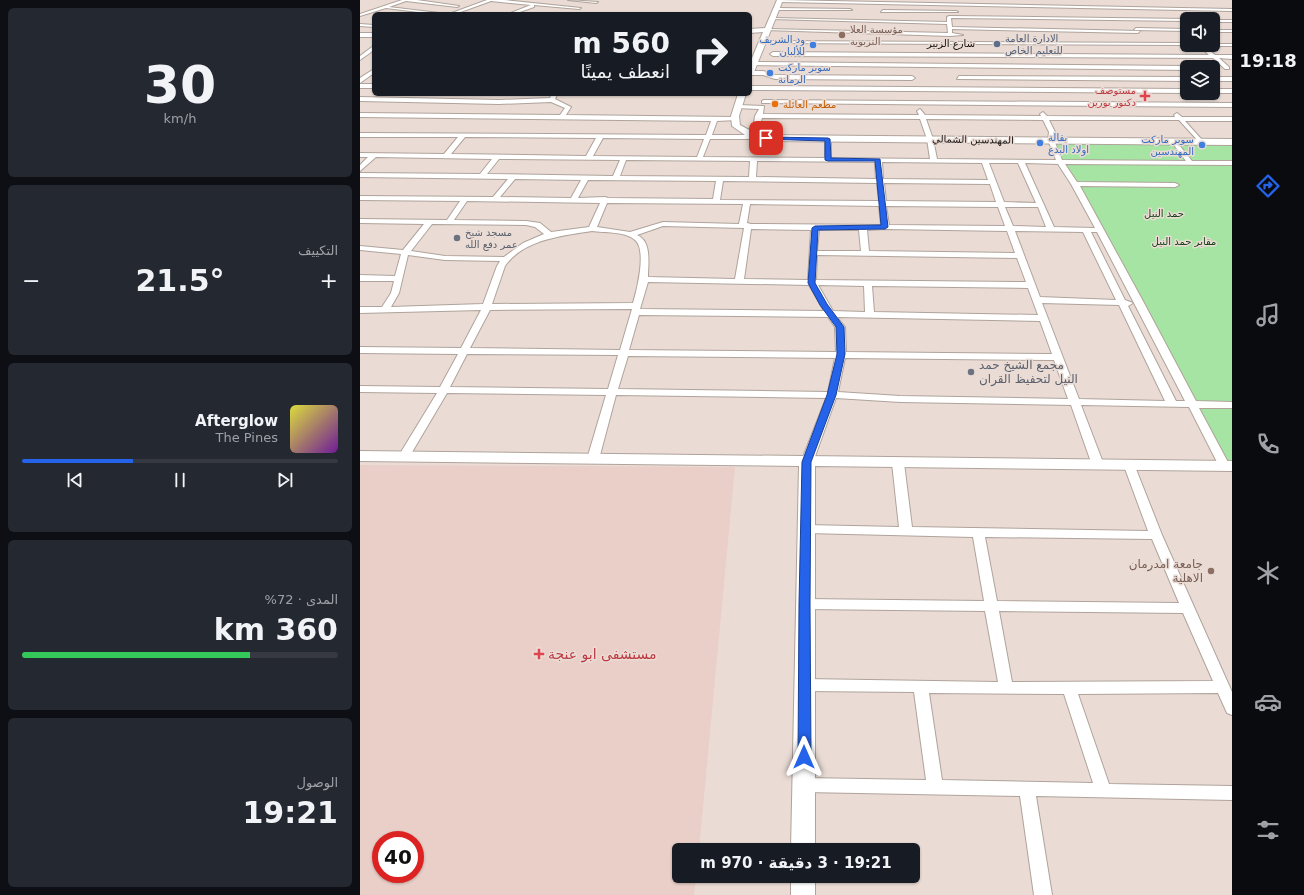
<!DOCTYPE html>
<html lang="ar">
<head>
<meta charset="utf-8">
<style>
  body { margin:0; font-family:"DejaVu Sans","Noto Sans Arabic",sans-serif; background:#242831; color:#f1f3f6; direction:rtl; height:100vh; display:flex; flex-direction:column; font-size:15px; white-space:nowrap }
  * { box-sizing:border-box; margin:0 }
  p { font-size:13px; color:#9ea1a6 }
  .icon { flex:none; width:22px; height:22px; fill:none; stroke:currentColor; stroke-width:2; stroke-linecap:round; stroke-linejoin:round }
  .map { position:relative; flex:1; overflow:hidden; direction:ltr }
  .panel { display:flex; flex-direction:column; gap:8px; padding:8px; background:#0d0f14; width:360px }
  .panel>* { flex:none }
  .hud { position:absolute; left:12px; top:12px; width:380px; height:84px; border-radius:6px; box-shadow:0 1px 3px #0004; direction:rtl; background:#171b24; color:#f1f3f6; overflow:hidden }
  .controls { position:absolute; left:820px; top:12px; display:grid; gap:8px }
  .controls a { display:grid; place-items:center; width:40px; height:40px; border-radius:6px; background:#171b24; box-shadow:0 1px 3px #0004; font-size:20px }
  .speed { position:absolute; left:12px; top:831px; display:flex; gap:8px; font-size:20px; font-weight:700; text-align:center }
  .speed>* { display:grid; place-content:center; width:52px; height:52px; border-radius:50%; background:#171b24; box-shadow:0 1px 3px #0004; line-height:1 }
  .speed .limit { border:6px solid #d22; background:#fff; color:#111 }
  .pin { position:absolute; display:grid; place-items:center; width:34px; height:34px; color:#fff; margin:-17px; border-radius:8px; box-shadow:0 2px 6px #0006 }
  .me { position:absolute; width:44px; margin:-22px; rotate:0deg; stroke-linejoin:round; filter:drop-shadow(0 0 3px #0008) }
  .turn { display:flex; align-items:center; gap:14px; height:84px; padding:0 16px; font-size:18px }
  .turn .icon { width:52px; height:52px; stroke-width:2.5 }
  .turn b { display:block; font-size:28px; line-height:34px }
  .big { font-size:30px; font-weight:700; line-height:1.1 }
  .panel .tile { flex:1; display:flex; flex-direction:column; justify-content:center; gap:6px; min-width:0; padding:0 14px; border-radius:6px; background:#242831 }
  .panel .dial { align-items:center; gap:0 }
  .dial b { font-size:52px; line-height:1 }
  .song { display:flex; align-items:center; gap:12px }
  .cover { width:48px; height:48px; border-radius:6px; background:linear-gradient(135deg,hsl(60 70% 55%),hsl(280 70% 35%)) }
  .played { height:4px; border-radius:2px; background:linear-gradient(90deg,#2563eb 35%,#363941 35%) }
  .keys { display:flex; justify-content:space-around; direction:ltr }
  .heat { display:flex; justify-content:space-between; align-items:center; font-size:22px; direction:ltr }
  .charge { height:6px; border-radius:3px; background:linear-gradient(90deg,#34c759 72%,#363941 0) }
  .trip { position:absolute; left:312px; top:843px; width:248px; height:40px; border-radius:6px; background:#171b24; box-shadow:0 1px 3px #0004; font-weight:700; line-height:40px; text-align:center; direction:rtl }
  main { display:flex; flex:1; min-height:0 }
  .tab-bar { display:flex; flex-direction:column; width:72px; justify-content:space-around; align-items:center; background:#090b0e; color:#9ea1a6 }
  .tab-bar .icon { width:28px; height:28px }
  .tab-bar .selected { color:#2563eb }
  .tab-bar b { font-size:18px; color:#f1f3f6 }
  .map>svg:first-child { display:block }
  .medical { fill:#e9cfc8; fill-rule:evenodd }
  .green { fill:#a5e4a2 }
  .lines { fill:none; stroke-linecap:round; stroke-linejoin:round }
  .street-casing { stroke:#afa39b; stroke-width:2 }
  .secondary-casing { stroke:#afa39b; stroke-width:2 }
  .street { fill:#fff; fill-rule:evenodd }
  .secondary { fill:#fff; fill-rule:evenodd }
  .route { fill:#2563eb; stroke:#184099 }
  .education-dot { fill:#8d6e63; stroke:#eadcd5; stroke-width:1.5 }
  .service-dot { fill:#5c6f8a; stroke:#eadcd5; stroke-width:1.5 }
  .shop-dot { fill:#3f7fe0; stroke:#eadcd5; stroke-width:1.5 }
  .health-dot { fill:#e0444e; stroke:#eadcd5; stroke-width:1.5 }
  .food-dot { fill:#e8710a; stroke:#eadcd5; stroke-width:1.5 }
  .worship-dot { fill:#6b7280; stroke:#eadcd5; stroke-width:1.5 }
  .labels { text-anchor:middle; stroke-width:3; stroke-linejoin:round; paint-order:stroke }
  .far-education-label { font-size:10px; fill:#785e54; stroke:#eadcd5; text-anchor:start }
  .far-service-label { font-size:10px; fill:#4e5e75; stroke:#eadcd5; text-anchor:start }
  .far-shop-label { font-size:10px; fill:#366cbe; stroke:#eadcd5; text-anchor:end }
  .far-street-label { font-size:10px; fill:#14100d; stroke:#eadcd5 }
  .far-health-label { font-size:10px; fill:#be3a42; stroke:#eadcd5; text-anchor:end }
  .far-food-label { font-size:10px; fill:#c56008; stroke:#eadcd5; text-anchor:start }
  .far-park-label { font-size:10px; fill:#123e13; stroke:#eadcd5 }
  .far-worship-label { font-size:10px; fill:#5b616d; stroke:#eadcd5; text-anchor:start }
  .worship-label { font-size:12px; fill:#5b616d; stroke:#eadcd5; text-anchor:start }
  .education-label { font-size:12px; fill:#785e54; stroke:#eadcd5; text-anchor:end }
  .near-health-label { font-size:14px; fill:#be3a42; stroke:#eadcd5; text-anchor:start }
</style>
</head>
<body>
<main>
<nav class="tab-bar">
<b>19:18</b>
<svg class="icon selected" aria-label="directions" viewBox="0 0 24 24"><path d="M12 3l9 9-9 9-9-9zM9 14v-3h6M13 9l2 2-2 2"/></svg>
<svg class="icon" aria-label="music" viewBox="0 0 24 24"><path d="M9 18V5l10-2v13"/><circle cx="6" cy="18" r="3"/><circle cx="16" cy="16" r="3"/></svg>
<svg class="icon" aria-label="phone" viewBox="0 0 24 24"><path d="M5 4h4l2 5-3 2q2 4 5 5l2-3 5 2v4C11 20 4 13 5 4z"/></svg>
<svg class="icon" aria-label="climate" viewBox="0 0 24 24"><path d="M12 3v18M4 7l16 10M4 17L20 7"/></svg>
<svg class="icon" aria-label="car" viewBox="0 0 24 24"><path d="M5 17H2v-5l4-1 3-4h7l3 4 3 1v5h-3M9 17h6M6 11h13"/><circle cx="7" cy="17" r="2"/><circle cx="17" cy="17" r="2"/></svg>
<svg class="icon" aria-label="filters" viewBox="0 0 24 24"><path d="M4 7h16M4 17h16"/><circle cx="9" cy="7" r="2"/><circle cx="15" cy="17" r="2"/></svg>
</nav>
<div class="map">
<svg width="872" height="895" viewBox="0 0 872 895">
  <rect width="100%" height="100%" fill="#eadcd5"/>
  <path class="medical" d="M0 465 375 467 339 850H319V876H336L334 895H0ZM21 840H55V874H21Z"/>
  <path class="green" d="M688 143 872 144V460H862Z"/>
  <g class="lines">
    <g class="street-casing">
      <path id="street" d="M42 0H57L99 6 97 7 46 1 29 7 79 13 74 14 26 8 0 16V14Z
        M127 0H144L221 8 219 9 174 5V7L154 14H148L171 5 131 1 95 14H89Z
        M208 0 238 2 236 3Z
        M419 0 872 9V11L420 2Z
        M417 8 490 9 492 10H415Z
        M523 10 596 11 598 12H521Z
        M589 16 828 19 827 21 591 18 592 27 780 31 778 33 592 29V33L603 35 590 36 405 30 407 29 588 33 587 24 411 19 413 18 587 22V17Z
        M853 20H872V22H853Z
        M0 24 14 25V27L0 26Z
        M776 28 827 29V31L774 30Z
        M853 30H872V32H853Z
        M401 41 827 43V45H829H827L403 43Z
        M853 44H872V46H851Z
        M838 45H843L855 55H872V59L859 58 869 67V69H865L853 58 413 56 410 54 413 52 849 55Z
        M12 47H14V50L0 60V56Z
        M393 62 827 66 829 67H827V70L391 65Z
        M14 69V73L0 83V78Z
        M390 71H403L415 75 552 76 555 78 552 80 415 79 403 75H390Z
        M599 76 827 77V81L597 79Z
        M853 77H872V81H853Z
        M0 84H14V88H0Z
        M390 86 827 89V93L390 90Z
        M853 89H872V93H853Z
        M192 94 197 95 195 99 211 107 206 115 375 117 377 118V120L357 121 352 135H400L403 137 400 139H350L343 157 465 158V139L468 137 471 139V158L570 159 567 139 560 119 402 118 399 129 396 131 393 129 395 116 399 109 376 108 375 107 378 105 404 106 403 114 559 115 557 111 560 109 565 115 681 116 680 114 683 112 687 116 815 117 814 115 817 113 822 117H872V121H825L843 141 840 143 819 120H689L695 132 694 140 702 160 826 161 811 141 814 139 832 161H872V165L705 164 717 182 815 183 819 185 815 187 720 186 784 303 836 401 872 402V408H839L870 466 864 469 860 468 829 407 721 405 744 465 738 468 732 465 711 405 540 402 476 398 453 462 447 465 441 462 466 398 256 395 239 459 233 462 227 459 246 395 87 393 48 459H40L38 457 77 393 0 392V386L80 387 98 354 0 353V347L101 348 121 310 0 313V307H22L31 293 34 281H0V275L35 276 41 254 0 250V246L43 250 64 224 0 223V219L87 220 100 201 0 200V196L133 197 148 179 0 177V173L120 174 132 159 16 157 0 171V165L8 157H0V153L84 154 98 137H0V133L346 135 351 121 0 117V113L200 115 205 108 191 102 139 104 0 101V97L139 100 190 98ZM566 119 683 120 689 132 688 140 696 160 577 159 573 139ZM105 137 236 138 226 156 91 154ZM243 138 344 139 337 157 233 156ZM139 159 260 160 253 176 127 174ZM266 160 390 161 389 177 260 176ZM397 161 515 162 516 179 396 177ZM522 162 622 163 628 180 523 179ZM629 163H658L676 203 644 202ZM665 163 698 164 711 184 735 228 694 227ZM155 179 221 180 211 198 140 197ZM228 180 356 181 353 199 248 198 245 197 218 198ZM363 181 517 183 519 201 360 200ZM524 183 630 184 636 202 526 201ZM107 201 240 203 229 227 191 232 180 223 166 221 94 220ZM247 203 383 204 379 224 303 222 270 232 237 227ZM390 204 519 206 521 225 391 224 387 223ZM526 206 638 207 645 226 529 225ZM645 207H678L686 227 653 226ZM72 224 166 225 175 227 184 234 163 243 144 257 85 256 51 251ZM303 226 384 228 375 279 288 277C288 264 292 241 277 235ZM391 229 451 230 448 280 384 279ZM525 229 647 231 655 253 509 251 507 230ZM459 230H499L501 251H457ZM232 231C244 233 265 231 275 240 287 250 277 290 273 303L132 304 145 266C164 239 202 236 232 231ZM655 231 723 232 756 300 680 297ZM731 232H737L825 401H816L768 306 773 303 765 300ZM48 255 85 260 140 261 137 266 123 304 31 307 39 293ZM457 255 657 258 666 282 456 280ZM288 282 449 285 464 311 280 309ZM458 285 504 286 505 312 473 311ZM512 286 668 288 678 315 514 312ZM682 303 759 305 805 401 719 399ZM272 309 260 350 110 348 130 310ZM279 315 468 317 475 327 476 352 269 350ZM477 317 680 321 692 354 486 352 485 327ZM107 354 258 355 248 389 90 387ZM268 356 475 358 468 392 258 389ZM485 358 694 360 708 399 540 396 478 392Z
        M404 100 872 103V107L402 103V101Z
        M538 460 544 463 552 527 788 531 764 466 770 463 774 464 802 535 872 692V715L867 713 858 693 718 694 749 784 872 786V800L676 796 692 895H674L660 796 444 792 438 790 436 785 438 780 444 778 566 780 554 692 444 691 439 689 437 685 439 681 444 679 638 682 625 611 444 609 439 607 437 604 439 601 444 599 624 601 613 537 446 533 442 532 440 529 442 526 446 525 539 527 532 463ZM625 537 792 539 819 603 637 601ZM639 611 823 613 853 681 652 682ZM569 693 704 694 733 783 582 780Z"/>
    </g>
    <g class="secondary-casing">
      <path id="secondary" d="M417 0H423L394 72 390 74V63L403 32 390 33V29L405 28Z
        M0 33H14V37H0Z
        M378 94H386L379 116 380 125 391 131 406 135 872 139V145L406 141 385 135 372 126 371 116Z
        M0 451 872 461V471L455 466V850H431L439 466 0 461Z
        M431 876H455V895H431Z"/>
    </g>
    <use href="#street" class="street"/>
    <use href="#secondary" class="secondary"/>
  </g>
  <path class="route" d="M406 137 468 138 470 139 471 158 520 159 528 227 525 229 458 230 455 283 467 304 484 327 485 354 476 395 451 462 450 604 451 757 449 761 444 762 440 761 438 757 439 604 442 462 467 395 477 354 476 327 460 305 448 283 452 228 455 226 521 225 515 161H468L465 160V141L404 139Z"/>
  <g class="education-dot">
    <circle cx="482" cy="35" r="4"/>
    <circle cx="851" cy="571" r="4"/>
  </g>
  <circle class="service-dot" cx="637" cy="44" r="4"/>
  <g class="shop-dot">
    <circle cx="453" cy="45" r="4"/>
    <circle cx="410" cy="73" r="4"/>
    <circle cx="680" cy="143" r="4"/>
    <circle cx="842" cy="145" r="4"/>
  </g>
  <g class="health-dot">
    <path d="M783 90h4v4h4v4h-4v4h-4v-4h-4v-4h4z"/>
    <path d="M177 648h4v4h4v4h-4v4h-4v-4h-4v-4h4z"/>
  </g>
  <circle class="food-dot" cx="415" cy="104" r="4"/>
  <g class="worship-dot">
    <circle cx="97" cy="238" r="4"/>
    <circle cx="611" cy="372" r="4"/>
  </g>
  <g class="labels">
    <g class="far-education-label">
      <text x="490" y="33">مؤسسة العلا<tspan x="490" dy="12">التربوية</tspan></text>
    </g>
    <g class="far-service-label">
      <text x="645" y="42">الادارة العامة<tspan x="645" dy="12">للتعليم الخاص</tspan></text>
    </g>
    <g class="far-shop-label">
      <text x="445" y="43">ود الشريف<tspan x="445" dy="12">للألبان</tspan></text>
      <text x="418" y="71" text-anchor="start">سوبر ماركت<tspan x="418" dy="12">الرمانة</tspan></text>
      <text x="688" y="141" text-anchor="start">بقالة<tspan x="688" dy="12">اولاد البدع</tspan></text>
      <text x="834" y="143">سوبر ماركت<tspan x="834" dy="12">المهندسين</tspan></text>
    </g>
    <g class="far-street-label">
      <text x="591" y="47">شارع الزبير</text>
      <text transform="translate(613 139) rotate(1)" y="4">المهندسين الشمالي</text>
    </g>
    <g class="far-health-label">
      <text x="776" y="94">مستوصف<tspan x="776" dy="12">دكتور نورين</tspan></text>
    </g>
    <g class="far-food-label">
      <text x="423" y="108">مطعم العائلة</text>
    </g>
    <g class="far-park-label">
      <text x="804" y="217">حمد النيل</text>
      <text x="824" y="245">مقابر حمد النيل</text>
    </g>
    <g class="far-worship-label">
      <text x="105" y="236">مسجد شيخ<tspan x="105" dy="12">عمر دفع الله</tspan></text>
    </g>
    <g class="worship-label">
      <text x="619" y="369">مجمع الشيخ حمد<tspan x="619" dy="14">النيل لتحفيظ القران</tspan></text>
    </g>
    <g class="education-label">
      <text x="843" y="568">جامعة امدرمان<tspan x="843" dy="14">الاهلية</tspan></text>
    </g>
    <g class="near-health-label">
      <text x="188" y="659">مستشفى ابو عنجة</text>
    </g>
  </g>
</svg>
<div class="controls">
<a><svg class="icon" aria-label="sound" viewBox="0 0 24 24"><path d="M4 9h4l5-4v14l-5-4H4zM17 9q2 3 0 6"/></svg></a>
<a><svg class="icon" aria-label="layers" viewBox="0 0 24 24"><path d="M12 4l9 5-9 5-9-5zM3 14l9 5 9-5"/></svg></a>
</div>
<div class="speed"><div class="limit">40</div></div>
<div class="pin" style="left:406px;top:138px;background:#d93025"><svg class="icon" aria-label="arrive" viewBox="0 0 24 24"><path d="M6 21V4h12l-3 4 3 4H6"/></svg></div>
<svg class="me" style="left:444px;top:757px" viewBox="-20 -20 40 40"><path d="M0-17L14 15 0 8-14 15z" fill="#2563eb" stroke="#fff" stroke-width="4"/></svg>
<div class="trip">19:21 · 3 دقيقة · 970 m</div>
<div class="hud">
<div class="turn"><svg class="icon" aria-label="right" viewBox="0 0 24 24"><path d="M7 20v-9h11M14 6l5 5-5 5"/></svg><div><b>560 m</b>انعطف يمينًا</div></div>
</div>
</div>
<section class="panel">
<div class="tile dial"><b>30</b><p>km/h</p></div>
<div class="tile"><p>التكييف</p>
<div class="heat"><a>−</a><b class="big">21.5°</b><a>+</a></div>
</div>
<div class="tile">
<div class="song"><i class="cover"></i><div><b>Afterglow</b><p>The Pines</p></div></div>
<div class="played"></div>
<div class="keys"><svg class="icon" aria-label="previous" viewBox="0 0 24 24"><path d="M18 5L8 12l10 7zM5 5v14"/></svg><svg class="icon" aria-label="pause" viewBox="0 0 24 24"><path d="M8 5v14M16 5v14"/></svg><svg class="icon" aria-label="next" viewBox="0 0 24 24"><path d="M6 5l10 7-10 7zM19 5v14"/></svg></div>
</div>
<div class="tile"><p>المدى · 72%</p><b class="big">360 km</b><div class="charge"></div></div>
<div class="tile"><p>الوصول</p><b class="big">19:21</b></div>
</section>
</main>
</body>
</html>
